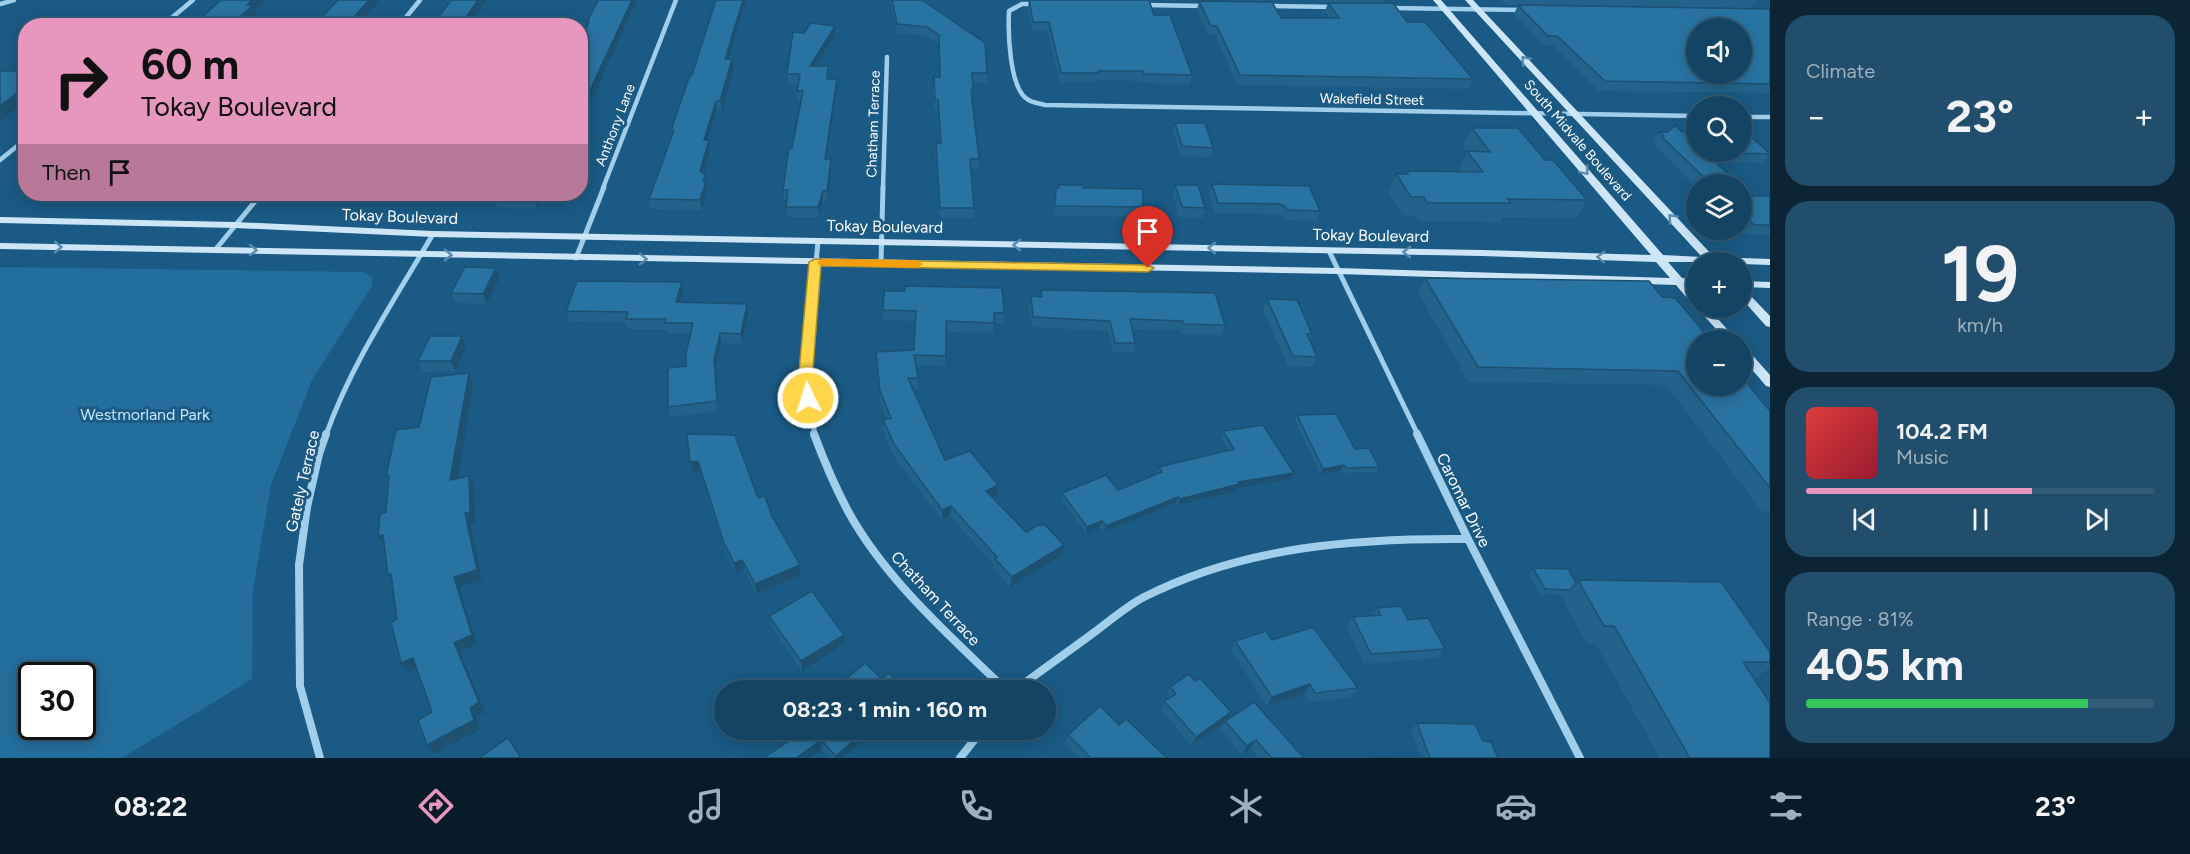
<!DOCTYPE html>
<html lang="en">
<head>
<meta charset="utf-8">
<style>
  body { margin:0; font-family:Figtree,sans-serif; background:#214e6c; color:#f1f3f6; height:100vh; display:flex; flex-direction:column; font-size:22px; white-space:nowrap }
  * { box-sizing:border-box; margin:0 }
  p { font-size:20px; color:#9db0be }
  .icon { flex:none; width:33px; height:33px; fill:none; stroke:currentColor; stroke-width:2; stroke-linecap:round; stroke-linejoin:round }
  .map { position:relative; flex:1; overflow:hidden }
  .side { display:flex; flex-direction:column; gap:15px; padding:15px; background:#0b2536; width:420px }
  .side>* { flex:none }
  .top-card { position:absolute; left:18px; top:18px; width:570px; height:183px; border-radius:24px; box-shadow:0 3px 15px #0003,0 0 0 2px #335c78; background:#e797bd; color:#111; overflow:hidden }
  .controls { position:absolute; left:1686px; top:18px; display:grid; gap:12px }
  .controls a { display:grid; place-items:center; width:66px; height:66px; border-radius:50%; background:#144463; box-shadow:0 3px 15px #0003,0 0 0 2px #335c78; font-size:30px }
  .speed { position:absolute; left:18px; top:662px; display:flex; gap:12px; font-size:30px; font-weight:700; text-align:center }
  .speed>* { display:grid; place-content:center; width:78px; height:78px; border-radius:50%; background:#144463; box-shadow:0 3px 15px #0003,0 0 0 2px #335c78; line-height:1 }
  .speed .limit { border:3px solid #111; border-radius:9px; background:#fff; color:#111 }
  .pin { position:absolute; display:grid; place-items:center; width:51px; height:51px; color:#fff; margin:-62px -26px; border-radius:50% 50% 50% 0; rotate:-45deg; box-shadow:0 0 6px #0007 }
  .pin .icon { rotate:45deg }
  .me { position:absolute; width:66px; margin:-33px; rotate:356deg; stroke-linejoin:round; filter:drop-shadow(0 0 4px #0008) }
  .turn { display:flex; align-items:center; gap:21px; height:126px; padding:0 24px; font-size:27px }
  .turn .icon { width:78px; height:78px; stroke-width:2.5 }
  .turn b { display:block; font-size:42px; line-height:51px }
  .then { display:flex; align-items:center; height:57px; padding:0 24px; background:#0003; gap:12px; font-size:22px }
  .big { font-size:45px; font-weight:700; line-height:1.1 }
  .side .tile { flex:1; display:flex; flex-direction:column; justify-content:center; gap:9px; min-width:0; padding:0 21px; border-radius:24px; background:#214e6c }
  .side .dial { align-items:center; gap:0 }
  .dial b { font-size:78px; line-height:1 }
  .song { display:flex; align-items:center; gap:18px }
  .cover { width:72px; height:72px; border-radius:9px; background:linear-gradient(135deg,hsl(0 70% 55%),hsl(350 70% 35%)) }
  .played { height:6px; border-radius:3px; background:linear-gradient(90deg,#e797bd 65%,#335c78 65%) }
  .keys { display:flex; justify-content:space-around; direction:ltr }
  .heat { display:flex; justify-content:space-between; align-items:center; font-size:33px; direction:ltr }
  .charge { height:9px; border-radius:4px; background:linear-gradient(90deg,#34c759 81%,#335c78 0) }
  .trip { position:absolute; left:714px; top:680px; width:342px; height:60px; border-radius:30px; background:#144463; box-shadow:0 3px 15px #0003,0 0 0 2px #335c78; font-weight:700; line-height:60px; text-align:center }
  .tabs { display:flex; height:96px; justify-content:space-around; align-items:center; background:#081b28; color:#9db0be }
  .tabs .icon { width:42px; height:42px }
  .tabs .current { color:#e797bd }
  .tabs b { font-size:27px; color:#f1f3f6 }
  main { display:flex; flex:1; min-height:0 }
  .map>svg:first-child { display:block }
  .green { fill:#236e9d; fill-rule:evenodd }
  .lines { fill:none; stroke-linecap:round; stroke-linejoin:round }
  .street-far2 { stroke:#a0ceeb; stroke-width:4.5 }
  .street-far1 { stroke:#a0ceeb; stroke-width:5 }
  .street { stroke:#a0ceeb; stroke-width:8 }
  .secondary { fill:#cce6f8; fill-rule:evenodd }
  .wall { fill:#23638b }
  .shaded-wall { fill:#1d5071 }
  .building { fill:#2973a2; stroke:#1d5071; stroke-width:1.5; fill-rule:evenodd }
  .oneway { stroke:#588bad }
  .route { fill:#ffd54a; stroke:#a68a30; stroke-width:1.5 }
  .slow { fill:#f59e0b }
  .labels { text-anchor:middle; stroke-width:6; stroke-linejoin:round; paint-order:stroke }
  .far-street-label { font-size:14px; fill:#fff; stroke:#1a5a84 }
  .street-label { font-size:16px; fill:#fff; stroke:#1a5a84 }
  .park-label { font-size:16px; fill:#c5e5f8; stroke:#1a5a84 }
</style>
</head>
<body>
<main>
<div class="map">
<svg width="1770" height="758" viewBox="0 0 1770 758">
  <rect width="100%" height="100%" fill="#1a5a84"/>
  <path class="green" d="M0 267 363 272 372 277V286L312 380 271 485 253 590 252 679 122 758H0ZM32 675H82V726H32Z"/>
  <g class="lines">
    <path class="street-far2" d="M0 4 14 0
      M1034 4H1022L1009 11C1008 31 1009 87 1027 99 1032 103 1039 103 1045 105L1696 116
      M1144 5 1205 6
      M1267 6 1334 7
      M1390 8 1523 10
      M162 26 193 0
      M399 26 420 0
      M1742 117H1770
      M0 160 26 139
      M603 188 676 0
      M883 188 887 57"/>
    <path class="street-far1" d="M216 249 261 194
      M1329 251 1418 435
      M576 258 604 187
      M881 263 883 187
      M326 435C351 364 395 299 433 234
      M815 435 805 378 818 242"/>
    <path class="street" d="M814 434C824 461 835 487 849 513 887 581 950 636 1006 690
      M1417 434 1468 539 1580 758
      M1015 690C1042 670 1069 651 1096 631 1112 619 1127 606 1144 597 1245 546 1357 538 1468 539
      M320 758 300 686 299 565 307 507 319 454 326 434
      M960 758 983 729"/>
    <path class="secondary" d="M1433 0H1441L1663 255 1702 257 1465 0H1473L1714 257 1770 259V265L1742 264V262H1668L1682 278 1696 279V285H1688L1696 295V305L1692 304 1676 285 1338 274 0 249V243L1338 268 1670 278 1656 262 1482 256 433 237 235 228 0 223V217L235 222 433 231 1482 250 1651 255Z
      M1742 281 1770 282V288L1742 287Z
      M1742 289 1746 291 1770 316V327L1766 326 1742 299Z
      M1697 308H1708L1737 340H1726Z
      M1742 347 1746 348 1770 375V387L1766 386 1742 358Z"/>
  </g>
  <path class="wall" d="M598 0H637L585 115H583L580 120V42L588 26 587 22Z
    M716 0H746L729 59 734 68 722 110H717L708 140 710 150 704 173 705 174 707 191 702 210 651 209 649 199 672 136 671 130 692 75Z
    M890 0H922L987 73V83L972 82 973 90 972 100 979 159 978 169H971L974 208 973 218H940L935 153 936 143H940L937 109H934L933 86 934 77H940L939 44 927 36 897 33Z
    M1029 0 1154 15 1192 75 1190 84 1142 83 1141 81 1098 80 1097 82H1060L1048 31 1032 30 1028 8Z
    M1192 0H1264V1Z
    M1318 0H1384L1383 3 1319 2Z
    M1501 0H1756L1750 8 1506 5Z
    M1199 1 1281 18H1330L1325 11 1328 3 1407 22 1473 79 1469 89 1237 85 1215 35H1208L1197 10Z
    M1518 5 1770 9V93L1599 91 1553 45H1544L1514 14Z
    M835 35 816 66 829 76 828 79 837 89 827 159H831V169L828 201H823L819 217H787L786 207 787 200H784L783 190 801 100H798L797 91 798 84H788L787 74Z
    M1175 123 1213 148 1211 158 1180 155 1173 132Z
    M1472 128 1545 160 1587 200 1576 218 1503 217 1501 222 1419 221 1415 216 1403 215 1388 192 1396 174H1405L1406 171H1460L1459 169 1467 152 1463 146Z
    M1659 132H1682L1770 153V154L1763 163 1715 162 1739 184H1696V187L1656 147 1657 145 1653 141Z
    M26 171V188H24L16 178Z
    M1212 184 1320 211 1317 221 1283 220 1282 216 1277 214 1215 213 1209 194Z
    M1058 185 1083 188 1143 207 1141 217 1054 216V198L1056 188H1058Z
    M1175 185 1205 208 1203 218 1179 217 1173 195Z
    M1742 187 1751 196H1770V235H1746L1740 230H1742Z
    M306 194H346L339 202H310Z
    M497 194H545L537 209 498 208 494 199Z
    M500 278 487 304 455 303 451 293Z
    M1425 278 1662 297 1770 411V512L1762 511 1666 385 1469 382 1418 293Z
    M682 282 683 292 681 303 747 304 748 314 742 344 721 343 716 370 718 411 670 417 668 407 686 366 691 333H667L666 329H628L626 322 569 321 566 311Z
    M1041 290 1225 325 1222 335 1182 334 1181 330 1132 329 1135 343 1133 353 1113 352 1108 331 1032 327 1029 306 1031 296 1040 297Z
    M1267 299 1312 334 1310 340 1317 357 1312 367 1288 366 1263 310Z
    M883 310 1004 313 1003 323H994L993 333 946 332 945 366 916 365 918 378V388H912L945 460 998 485 997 495 992 497 1026 532 1062 555 1010 587 994 569V565L950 516 942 520 893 455 883 430V420L887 419 880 402 876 362V352L914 350 915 321 883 320Z
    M466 347 455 371 423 372 418 361Z
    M1297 415 1355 449 1379 467 1376 472 1343 473 1341 470 1320 474 1295 420Z
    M1223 431 1294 473 1291 479 1238 488 1237 491 1178 505 1176 503 1104 532 1100 527 1086 533 1061 499 1062 493 1118 490 1157 474 1159 467 1228 450 1221 438Z
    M687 434 758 498 772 516 800 565 801 575 756 594 744 569 736 573 726 553 700 471 693 473Z
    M1533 569 1576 583 1578 580 1770 652V668L1754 679 1770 758H1660L1596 644H1587L1562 598 1565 595 1540 594 1529 574Z
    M1377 608 1408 620 1445 649 1437 658 1364 664 1347 627 1353 617 1372 616Z
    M769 616 844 635V644L802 671 771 626Z
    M1272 640 1358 688 1351 698 1309 702 1304 693 1267 706 1231 650 1235 641Z
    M1195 681 1231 712 1227 719 1304 758H1259L1250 749 1242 755 1220 730 1224 723 1191 745 1161 710 1164 701 1168 699 1166 696 1170 687Z
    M1417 723 1483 741 1498 758H1370L1371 757 1422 758 1411 730Z
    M807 729H875L843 758H831L822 749Z
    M1068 735 1167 758H1079L1065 744Z"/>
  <path class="shaded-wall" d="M252 0H265L255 10 257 14 244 26H230L247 5Z
    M369 0H380L357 26H346Z
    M478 0H487L469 26H460Z
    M632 0H637L585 115 583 105Z
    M743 0H746L726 68 725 59Z
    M835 26V35L810 75V66Z
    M732 59 734 68 722 110 720 101Z
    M837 79V89L825 168V159Z
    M26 86V101L0 121V106Z
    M716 101 717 110 705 149 704 140Z
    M581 105 583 115 580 120Z
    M709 140 710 150 702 181 700 171Z
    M831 159V169L828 201 827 191Z
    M705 174 707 191 702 210 700 200 703 181Z
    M823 191V201L819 217 818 207Z
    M335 194H346L339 202Z
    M537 194H545L537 209 534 199Z
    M496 268 500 278 487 304 483 294Z
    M682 282 683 292 678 312 676 302Z
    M747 304 748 314 742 344 741 334Z
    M720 333 721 343 716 370 718 411 717 401 714 360Z
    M462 336 466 347 455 371 451 361Z
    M469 373 473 384 456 490 450 480Z
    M698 461 700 471 693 473 690 462Z
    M1344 465 1341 470 1320 474 1323 469Z
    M1294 473 1291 479 1238 488 1237 491 1178 505 1180 499 1238 482Z
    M469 476 474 486 475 522 470 523 482 579 459 587 477 644 460 652 485 712 475 717 480 729 434 754 427 745 470 708 454 643V577L465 513Z
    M998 485 997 495 984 501 986 491Z
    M1178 497 1176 503 1104 532 1106 526Z
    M951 506 950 516 942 520V510Z
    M1102 521 1100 527 1086 533 1087 527Z
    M383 535 385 546 378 536Z
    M1064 545 1062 555 1010 587 1012 577Z
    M742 560 744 569 736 573 734 563Z
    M800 565 801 575 756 594 755 584Z
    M844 635V644L802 671 801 661Z
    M413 658 419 667 408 672 401 663Z
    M1310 684 1304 693 1267 706 1272 697Z
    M1231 712 1227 721 1191 745 1196 737Z
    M866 729H875L843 758H836V756Z
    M821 740 822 749 809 758H796Z
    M1256 740 1250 749 1242 755 1247 746Z"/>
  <path class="building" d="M221 0H252L247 5H253L230 26H192Z
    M338 0H369L346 26H318L325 19 321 18Z
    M451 0H478L460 26H432Z
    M598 0H632L583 105 580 106V42L589 22H587Z
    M716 0H743L725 59H732L720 101H716L704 140H709L700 171 705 174 703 181 706 182 700 200 649 199 674 130H671L690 75H692Z
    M892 0H922L985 43 987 73H972L973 90H971L979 159H970L974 208H940L936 143H941L938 100H935L934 77H940L939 35 927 27 897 24Z
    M1029 0H1149L1154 15H1170L1192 75 1144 74 1143 71H1098L1099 73H1061L1049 22H1033Z
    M1199 1 1272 2 1281 18H1339L1328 3H1393L1407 22H1425L1473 79 1240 75 1217 26H1211Z
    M1518 5 1769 9H1770V84L1605 81 1557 36H1548ZM1696 28H1742V74H1696Z
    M811 23 835 26 810 66H828L827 79H837L825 159H831L827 191H823L818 207H786L788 190H783L789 148H792L803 91H797L800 74H787L793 32 804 33Z
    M0 71H26V86L0 106Z
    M1175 123H1205L1213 148 1182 146Z
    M1675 125 1682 132H1696V152H1742V132H1746L1770 154 1704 152 1739 184H1711L1662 137 1664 136 1659 132H1668Z
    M1472 128H1518L1545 160H1553L1587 200 1508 199 1511 203H1427L1424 197H1411L1396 174H1408L1406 171 1483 172 1467 151 1490 152Z
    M26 171V179L16 178Z
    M1212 184 1309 186 1320 211 1287 210 1285 206 1280 204 1218 203Z
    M1058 185H1083V188L1143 189V207L1055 206 1056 188H1059Z
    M1175 185H1198L1205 208 1182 207Z
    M1742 187 1751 196H1770V225H1754L1742 213Z
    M497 194H537L534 199H494Z
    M465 267 496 268 483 294 451 293Z
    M1425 278 1649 281 1662 297 1675 298 1711 340H1696V386H1742V377L1770 411V488L1678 371 1478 367Z
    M577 281 682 282 676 302 747 304 741 334 720 333 714 360 717 401 668 407V368L686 366V353L693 323H665L666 319H626L628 312 566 311Z
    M905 286 1002 288 1004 313H994V323L946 321V356L914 355 918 378H908L945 460 970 451 998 485 986 491 1026 532 1038 525H1045L1064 545 1012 577 995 559 997 557 951 506 942 510 894 444 883 420 891 418 880 391 876 352 914 350 916 311 883 310 884 291H905Z
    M1041 290 1215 293 1225 325 1184 324 1183 321 1130 319 1135 343H1115L1110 321 1033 317 1031 296 1042 297Z
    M1267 299 1297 300 1312 334H1307L1317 357 1293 356Z
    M430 336H462L451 361H418Z
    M469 373 450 480 469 476 470 512 465 513 477 570 454 577 472 635 454 643 479 702 470 708 474 720 427 745 418 720 432 712 413 658 401 663 391 622 397 619 391 574 388 575 383 535 378 536 380 514 386 512 389 476H386L396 430 419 427 431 377Z
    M1336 414 1355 449 1369 448 1379 467 1346 468 1344 465 1323 469 1297 415Z
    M1263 425 1294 473 1238 482 1240 484 1180 499 1178 497 1106 526 1102 521 1087 527 1062 493 1106 475 1118 490 1162 472 1159 467 1234 449 1223 431Z
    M687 434 735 435 758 498 765 496 772 516 800 565 755 584 742 560 734 563 724 543 698 461 690 462Z
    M1533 568 1568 569 1576 583 1570 590 1545 589Z
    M1578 580 1721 582 1770 652V662H1743L1770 703V758H1690L1614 626H1604Z
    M812 591 844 635 801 661 769 616Z
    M1401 606 1408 620 1428 618 1445 649 1371 654 1353 617 1381 615 1377 608Z
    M1313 627 1358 688 1315 693 1310 684 1272 697 1235 641 1266 631 1272 640Z
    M865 663 882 679 889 673 905 690H833Z
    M1189 674 1195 681 1200 678 1231 712 1196 737 1164 701 1176 694 1170 687Z
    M1254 702 1304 758H1272L1256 740 1247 746 1225 721Z
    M1100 706 1119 725 1126 719 1167 758H1091L1068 735Z
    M1417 723 1475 724 1483 741 1491 742 1498 758H1372L1371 757 1430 758Z
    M807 729H866L836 756 821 740 796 758H763Z
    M508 738 521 758H479Z"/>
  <defs><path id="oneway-chevron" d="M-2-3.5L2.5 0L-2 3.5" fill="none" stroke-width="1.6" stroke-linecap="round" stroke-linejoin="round" transform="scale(1.5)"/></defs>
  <g class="oneway">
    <use href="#oneway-chevron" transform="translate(1525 60) rotate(-133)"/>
    <use href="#oneway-chevron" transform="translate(1585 171) rotate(50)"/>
    <use href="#oneway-chevron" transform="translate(1672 218) rotate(-133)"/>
    <use href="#oneway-chevron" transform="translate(1017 245) rotate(-179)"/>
    <use href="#oneway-chevron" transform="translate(58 247) rotate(1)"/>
    <use href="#oneway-chevron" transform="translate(1212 248) rotate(-179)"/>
    <use href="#oneway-chevron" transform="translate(253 250) rotate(1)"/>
    <use href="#oneway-chevron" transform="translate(1407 252) rotate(-179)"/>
    <use href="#oneway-chevron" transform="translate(448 255) rotate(1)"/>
    <use href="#oneway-chevron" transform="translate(1601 257) rotate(-178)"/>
    <use href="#oneway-chevron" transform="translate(643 259) rotate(1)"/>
  </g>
  <path class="route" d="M815 259 1148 265 1154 268 1148 272 821 266 812 382 815 398 808 403 801 398 798 382 809 262Z"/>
  <path class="slow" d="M823 259 917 260 923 264 917 268 819 265 817 262Z"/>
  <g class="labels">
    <g class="far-street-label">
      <text transform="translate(1372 99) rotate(1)" y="5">Wakefield Street</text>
      <text transform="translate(873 124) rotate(-88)" y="5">Chatham Terrace</text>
      <text transform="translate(615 125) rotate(-69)" y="5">Anthony Lane</text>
      <text transform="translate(1578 140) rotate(49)" y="5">South Midvale Boulevard</text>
    </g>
    <g class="street-label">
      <text transform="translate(400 216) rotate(2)" y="6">Tokay Boulevard</text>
      <text transform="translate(885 226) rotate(1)" y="6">Tokay Boulevard</text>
      <text transform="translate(1371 235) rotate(1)" y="6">Tokay Boulevard</text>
      <text transform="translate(302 481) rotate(-77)" y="6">Gately Terrace</text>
      <text transform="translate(1464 500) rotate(64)" y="6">Caromar Drive</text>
      <text transform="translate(936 598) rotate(47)" y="6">Chatham Terrace</text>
    </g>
    <g class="park-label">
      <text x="145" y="420">Westmorland Park</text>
    </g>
  </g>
</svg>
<div class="controls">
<a><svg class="icon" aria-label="sound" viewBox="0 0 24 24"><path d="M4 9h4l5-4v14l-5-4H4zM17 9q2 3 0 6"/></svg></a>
<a><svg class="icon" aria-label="search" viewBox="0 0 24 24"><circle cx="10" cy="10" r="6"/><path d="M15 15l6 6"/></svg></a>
<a><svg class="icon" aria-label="layers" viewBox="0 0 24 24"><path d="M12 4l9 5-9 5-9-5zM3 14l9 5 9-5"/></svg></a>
<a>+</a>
<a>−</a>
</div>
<div class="speed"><div class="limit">30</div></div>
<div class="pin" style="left:1148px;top:268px;background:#d93025"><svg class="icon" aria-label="arrive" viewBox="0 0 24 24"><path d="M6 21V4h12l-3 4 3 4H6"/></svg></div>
<svg class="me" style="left:808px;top:398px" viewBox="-20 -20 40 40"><circle r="17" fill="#ffd54a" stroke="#fff" stroke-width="3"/><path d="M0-11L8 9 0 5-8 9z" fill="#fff"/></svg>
<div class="trip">08:23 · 1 min · 160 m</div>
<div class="top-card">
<div class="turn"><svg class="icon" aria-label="right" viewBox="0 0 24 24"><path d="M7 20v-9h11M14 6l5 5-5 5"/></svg><div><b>60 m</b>Tokay Boulevard</div></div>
<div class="then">Then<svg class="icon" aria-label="arrive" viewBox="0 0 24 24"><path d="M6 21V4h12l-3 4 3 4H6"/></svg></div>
</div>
</div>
<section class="side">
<div class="tile"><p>Climate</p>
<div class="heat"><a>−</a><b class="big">23°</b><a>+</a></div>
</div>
<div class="tile dial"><b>19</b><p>km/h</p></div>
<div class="tile">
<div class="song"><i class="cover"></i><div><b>104.2 FM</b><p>Music</p></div></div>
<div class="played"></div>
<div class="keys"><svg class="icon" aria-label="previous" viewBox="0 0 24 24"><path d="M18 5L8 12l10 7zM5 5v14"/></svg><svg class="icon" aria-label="pause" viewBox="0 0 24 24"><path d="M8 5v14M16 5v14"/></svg><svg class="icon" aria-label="next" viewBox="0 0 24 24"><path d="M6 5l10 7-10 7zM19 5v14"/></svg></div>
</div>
<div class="tile"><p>Range · 81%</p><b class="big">405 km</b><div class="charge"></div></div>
</section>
</main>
<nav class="tabs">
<b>08:22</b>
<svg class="icon current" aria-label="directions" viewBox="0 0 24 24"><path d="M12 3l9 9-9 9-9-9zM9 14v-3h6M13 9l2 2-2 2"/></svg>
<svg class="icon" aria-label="music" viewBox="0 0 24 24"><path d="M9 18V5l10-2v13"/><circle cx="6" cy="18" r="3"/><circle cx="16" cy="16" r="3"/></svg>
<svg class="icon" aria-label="phone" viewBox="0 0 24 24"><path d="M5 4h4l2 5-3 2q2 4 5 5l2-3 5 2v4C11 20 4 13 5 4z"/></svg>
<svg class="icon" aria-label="climate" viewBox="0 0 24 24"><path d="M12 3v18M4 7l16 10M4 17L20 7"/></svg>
<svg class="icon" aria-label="car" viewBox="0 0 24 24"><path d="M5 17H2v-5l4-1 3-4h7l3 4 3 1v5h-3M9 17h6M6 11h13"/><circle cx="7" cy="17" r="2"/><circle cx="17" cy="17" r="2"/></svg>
<svg class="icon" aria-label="filters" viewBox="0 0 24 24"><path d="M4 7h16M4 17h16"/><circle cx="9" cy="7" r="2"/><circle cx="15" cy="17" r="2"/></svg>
<b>23°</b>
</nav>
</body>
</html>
